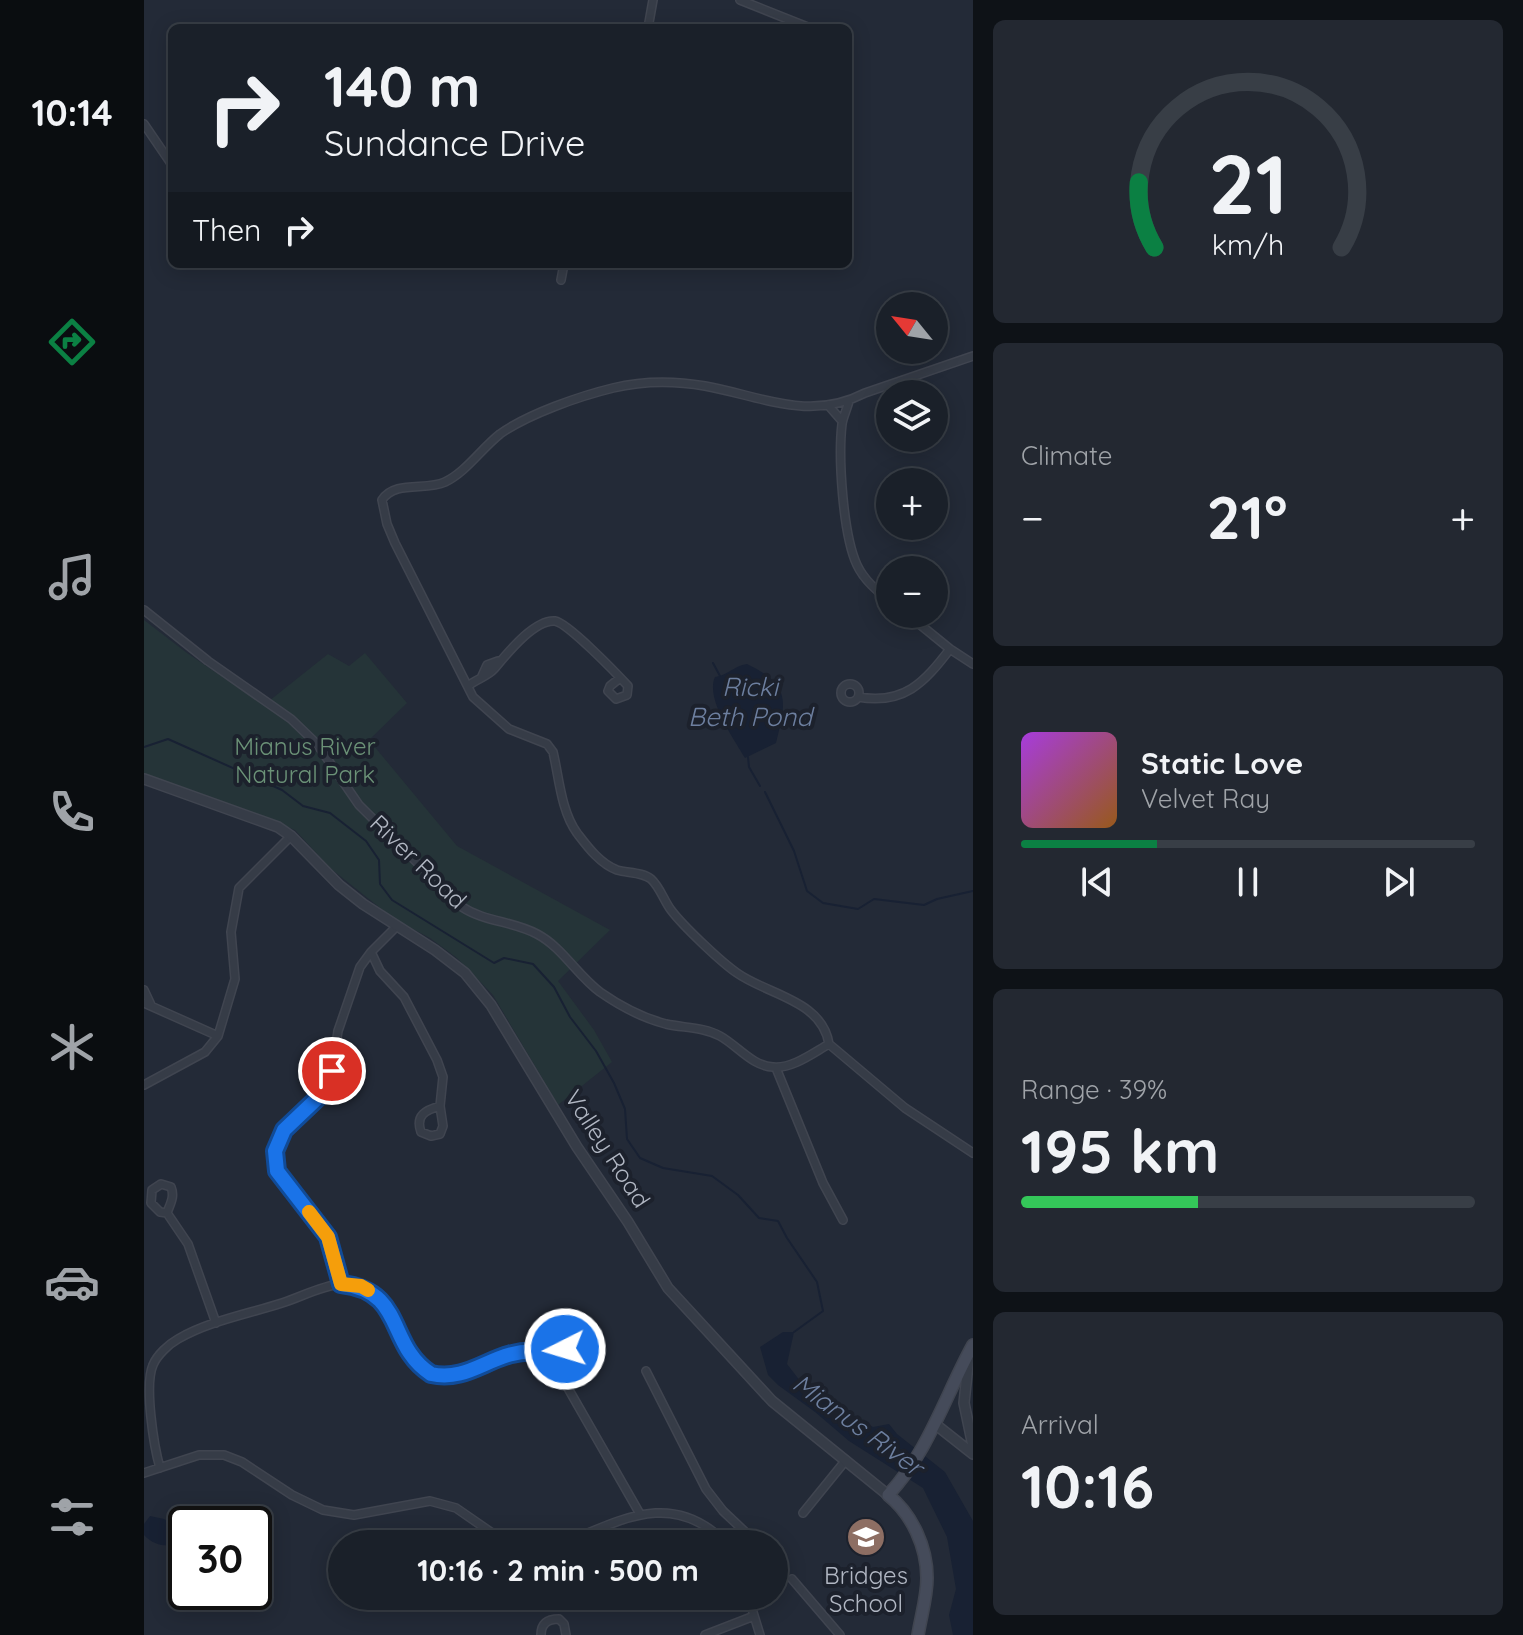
<!DOCTYPE html>
<html lang="en">
<head>
<meta charset="utf-8">
<style>
  body { margin:0; font-family:Quicksand,sans-serif; background:#232831; color:#f1f3f6; height:100vh; display:flex; flex-direction:column; font-size:30px; white-space:nowrap }
  * { box-sizing:border-box; margin:0 }
  p { font-size:26px; color:#9fa3a8 }
  .icon { flex:none; width:44px; height:44px; fill:none; stroke:currentColor; stroke-width:2; stroke-linecap:round; stroke-linejoin:round }
  .map { position:relative; flex:1; overflow:hidden }
  .sheet { display:flex; flex-direction:column; gap:20px; padding:20px; background:#0e1217; width:550px }
  .sheet>* { flex:none }
  .banner { position:absolute; left:24px; top:24px; width:684px; height:244px; border-radius:12px; box-shadow:0 4px 20px #0003,0 0 0 2px #383e46; background:#1a2029; color:#f1f3f6; overflow:hidden }
  .needle { width:52px; rotate:300deg }
  .controls { position:absolute; left:732px; top:292px; display:grid; gap:16px }
  .controls a { display:grid; place-items:center; width:72px; height:72px; border-radius:50%; background:#1a2029; box-shadow:0 4px 20px #0003,0 0 0 2px #383e46; font-size:40px }
  .speed { position:absolute; left:24px; top:1506px; display:flex; gap:16px; font-size:40px; font-weight:700; text-align:center }
  .speed>* { display:grid; place-content:center; width:104px; height:104px; border-radius:50%; background:#1a2029; box-shadow:0 4px 20px #0003,0 0 0 2px #383e46; line-height:1 }
  .speed .limit { border:4px solid #111; border-radius:12px; background:#fff; color:#111 }
  .pin { position:absolute; display:grid; place-items:center; width:68px; height:68px; color:#fff; margin:-34px; border:4px solid #fff; border-radius:50%; box-shadow:0 2px 8px #0007 }
  .me { position:absolute; width:88px; margin:-44px; rotate:265deg; stroke-linejoin:round; filter:drop-shadow(0 0 6px #0008) }
  .turn { display:flex; align-items:center; gap:28px; height:168px; padding:0 24px; font-size:36px }
  .turn .icon { width:104px; height:104px; stroke-width:2.5 }
  .turn b { display:block; font-size:56px; line-height:68px }
  .then { display:flex; align-items:center; height:76px; padding:0 24px; background:#0003; gap:16px; font-size:30px }
  .big { font-size:60px; font-weight:800; line-height:1.1 }
  .sheet .card { flex:1; display:flex; flex-direction:column; justify-content:center; gap:12px; min-width:0; padding:0 28px; border-radius:12px; background:#232831 }
  .sheet .dial { align-items:center; gap:0 }
  .dial svg { height:208px; overflow:visible; fill:none; stroke:#383e46; stroke-width:7; stroke-linecap:round; text-anchor:middle }
  .dial text { fill:#f1f3f6; stroke:none }
  .song { display:flex; align-items:center; gap:24px }
  .cover { width:96px; height:96px; border-radius:12px; background:linear-gradient(135deg,hsl(280 70% 55%),hsl(30 70% 35%)) }
  .played { height:8px; border-radius:4px; background:linear-gradient(90deg,#0b8043 30%,#383e46 30%) }
  .keys { display:flex; justify-content:space-around; direction:ltr }
  .heat { display:flex; justify-content:space-between; align-items:center; font-size:44px; direction:ltr }
  .charge { height:12px; border-radius:6px; background:linear-gradient(90deg,#34c759 39%,#383e46 0) }
  .trip { position:absolute; left:184px; top:1530px; width:460px; height:80px; border-radius:40px; background:#1a2029; box-shadow:0 4px 20px #0003,0 0 0 2px #383e46; font-weight:800; line-height:80px; text-align:center }
  main { display:flex; flex:1; min-height:0 }
  .tab-bar { display:flex; flex-direction:column; width:144px; justify-content:space-around; align-items:center; background:#0a0d10; color:#9fa3a8 }
  .tab-bar .icon { width:56px; height:56px }
  .tab-bar .on { color:#0b8043 }
  .tab-bar b { font-size:36px; color:#f1f3f6 }
  .map>svg:first-child { display:block }
  .green { fill:#253438 }
  .water { fill:#182133 }
  .lines { fill:none; stroke-linecap:round; stroke-linejoin:round }
  .stream { stroke:#182133; stroke-width:2 }
  .minor-casing { stroke:#404550; stroke-width:10 }
  .tertiary-casing { stroke:#404550; stroke-width:12 }
  .secondary-casing { stroke:#404550; stroke-width:14 }
  .minor { stroke:#363c47; stroke-width:7 }
  .tertiary { stroke:#363c47; stroke-width:9 }
  .secondary { stroke:#454b5a; stroke-width:11 }
  .route-casing { stroke:#114b97; stroke-width:20 }
  .route { stroke:#1a73e8; stroke-width:14 }
  .slow { stroke:#f59e0b; stroke-width:14 }
  .labels { text-anchor:middle; stroke-width:8; stroke-linejoin:round; paint-order:stroke }
  .park-label { font-size:24px; fill:#6b9277; stroke:#1c212c }
  .street-label { font-size:24px; fill:#b1b7c3; stroke:#1c212c }
  .poi-label { font-size:24px; fill:#b1b7c3; stroke:#1c212c }
  .water-label { font-size:26px; font-style:italic; fill:#6d7f9f; stroke:#1c212c }
</style>
</head>
<body>
<main>
<nav class="tab-bar">
<b>10:14</b>
<svg class="icon on" aria-label="directions" viewBox="0 0 24 24"><path d="M12 3l9 9-9 9-9-9zM9 14v-3h6M13 9l2 2-2 2"/></svg>
<svg class="icon" aria-label="music" viewBox="0 0 24 24"><path d="M9 18V5l10-2v13"/><circle cx="6" cy="18" r="3"/><circle cx="16" cy="16" r="3"/></svg>
<svg class="icon" aria-label="phone" viewBox="0 0 24 24"><path d="M5 4h4l2 5-3 2q2 4 5 5l2-3 5 2v4C11 20 4 13 5 4z"/></svg>
<svg class="icon" aria-label="climate" viewBox="0 0 24 24"><path d="M12 3v18M4 7l16 10M4 17L20 7"/></svg>
<svg class="icon" aria-label="car" viewBox="0 0 24 24"><path d="M5 17H2v-5l4-1 3-4h7l3 4 3 1v5h-3M9 17h6M6 11h13"/><circle cx="7" cy="17" r="2"/><circle cx="17" cy="17" r="2"/></svg>
<svg class="icon" aria-label="filters" viewBox="0 0 24 24"><path d="M4 7h16M4 17h16"/><circle cx="9" cy="7" r="2"/><circle cx="15" cy="17" r="2"/></svg>
</nav>
<div class="map">
<svg width="829" height="1635" viewBox="0 0 829 1635">
  <rect width="100%" height="100%" fill="#232a37"/>
  <path class="green" d="M0 620 43 653 120 705 184 654 205 666 221 653 263 703 225 740 313 846 466 930 414 981 450 1030 468 1062 414 1105 349 995 313 958 286 938 250 919 186 868 151 830 116 815 0 776Z"/>
  <path class="water" d="M603 664C646 685 643 699 632 743L601 758C590 739 561 698 571 677 584 675 590 666 603 664Z
    M639 1332H650L643 1364 660 1386 729 1427 745 1424 753 1434 801 1472 829 1521V1635H809L805 1615 812 1589 803 1537 779 1488 705 1441 671 1412 634 1385 624 1375 616 1347Z
    M6 1516 20 1519 42 1530V1542C27 1547 12 1548 0 1535V1524Z"/>
  <g class="lines">
    <path class="stream" d="M569 663 576 676
      M0 747 24 739 138 790 159 806 186 813 222 841 235 860 236 884 248 900 350 963 360 958 389 964 410 987 426 1017 452 1051 470 1083 481 1109 483 1139 496 1158 519 1168 568 1176 594 1195 615 1218 634 1221 643 1238 673 1282 679 1311 650 1332
      M604 757 605 767 616 786
      M621 792 650 851 663 891 679 903 714 909 730 899 780 905 793 899 829 891"/>
    <g class="minor-casing">
      <path id="minor" d="M596 0 666 28
        M504 28 509 0
        M0 124 28 165
        M417 280 420 264
        M705 401C703 409 699 417 698 424 694 458 699 535 713 565 720 580 733 591 746 601
        M684 405 698 421
        M0 610 64 661 147 719 173 744 215 805 318 907C341 922 369 921 393 934 418 947 433 975 456 992 476 1006 499 1018 522 1024 540 1028 560 1027 576 1036 594 1046 608 1066 629 1067 648 1069 669 1053 685 1044
        M763 614 806 649 829 664
        M338 676 343 665 354 661
        M697 693a9 9 0 1 1 18 0a9 9 0 1 1-18 0Z
        M324 686C331 680 344 676 350 669 362 655 390 619 411 621 424 623 473 674 484 686L483 695 472 699 464 691 466 686 476 678
        M714 697C760 705 780 683 806 649
        M253 926 227 952 236 971 260 997 293 1060 299 1077 296 1106 299 1126 296 1134 287 1136 277 1132C271 1115 282 1110 296 1106
        M0 990 7 1005
        M0 1003 74 1036
        M685 1044C678 1000 624 995 593 973 577 962 539 926 527 910 520 901 516 887 507 879 499 872 483 873 473 870 456 864 443 846 433 833 417 811 415 777 409 752L403 744 365 729 329 697 251 543 243 524 238 500C251 480 282 491 301 482 322 472 337 449 356 434 384 414 436 396 469 388 498 381 532 381 561 386 617 396 665 422 721 393L829 356
        M685 1044 761 1108 829 1153
        M632 1068 679 1183 699 1220
        M0 1085 61 1052 74 1036 91 979 87 932 95 888 147 836
        M23 1213C26 1204 31 1197 27 1187L17 1184 8 1190 7 1203 16 1212 23 1213 44 1244 72 1323
        M197 1284 184 1237 133 1171 131 1151 140 1130 181 1091 188 1071 194 1031 216 967 227 952
        M397 1350a12 12 0 1 1 24 0a12 12 0 1 1-24 0Z
        M502 1371 562 1489 579 1511 614 1544
        M417 1376 496 1514
        M16 1468C10 1447 0 1385 9 1365 13 1355 25 1344 34 1339 65 1321 104 1314 138 1303 157 1297 177 1286 196 1284 202 1283 209 1284 215 1286 258 1296 250 1367 291 1375 315 1380 329 1367 348 1358 363 1352 381 1350 396 1352
        M0 1473 55 1455H80L98 1462 148 1495 179 1510 210 1515 286 1501 312 1508 364 1544
        M659 1513 702 1460
        M418 1544C477 1520 529 1488 583 1544
        M630 1561 632 1564
        M648 1579 696 1635
        M604 1596 616 1635
        M397 1635C397 1624 403 1619 415 1619L420 1624 422 1635
        M561 1635 610 1616"/>
    </g>
    <g class="tertiary-casing">
      <path id="tertiary" d="M0 779 134 827 147 836 195 885 219 904 291 950 321 973 347 1005 433 1147 484 1222 524 1288 628 1401 744 1495
        M825 1355 820 1403 829 1446
        M791 1424 829 1454"/>
    </g>
    <g class="secondary-casing">
      <path id="secondary" d="M774 1635C777 1616 783 1597 783 1578 783 1547 768 1514 744 1495 784 1453 802 1394 829 1345"/>
    </g>
    <use href="#minor" class="minor"/>
    <use href="#tertiary" class="tertiary"/>
    <use href="#secondary" class="secondary"/>
  </g>
  <g class="lines">
    <g class="route-casing">
      <path id="route" d="M188 1071 181 1091 140 1130 131 1151 133 1171 184 1237 197 1284C262 1291 242 1345 287 1374 329 1383 350 1347 396 1352L402 1361 411 1363 419 1358 421 1349"/>
    </g>
    <use href="#route" class="route"/>
    <path class="slow" d="M165 1212 184 1237 197 1284 217 1286 224 1290"/>
  </g>
  <defs>
    <g id="school-disc" transform="scale(2)"><circle r="9.5" fill="#8d6e63" stroke="#1c212c"/><path d="M0-5L7-2L0 1L-7-2ZM-4 1L0 2.5L4 1V4Q0 6-4 4Z" fill="#fff"/></g>
  </defs>
  <g fill-rule="evenodd">
    <use href="#school-disc" x="722" y="1537"/>
  </g>
  <g class="labels">
    <g class="park-label">
      <text x="161" y="755">Mianus River<tspan x="161" dy="28">Natural Park</tspan></text>
    </g>
    <g class="street-label">
      <text transform="translate(274 862) rotate(44)" y="8">River Road</text>
      <text transform="translate(463 1149) rotate(57)" y="8">Valley Road</text>
    </g>
    <g class="poi-label">
      <text x="722" y="1584">Bridges<tspan x="722" dy="28">School</tspan></text>
    </g>
    <g class="water-label">
      <text x="606" y="696">Ricki<tspan x="606" dy="30">Beth Pond</tspan></text>
      <text transform="translate(714 1425) rotate(36)" y="9">Mianus River</text>
    </g>
  </g>
</svg>
<div class="controls">
<a><svg class="needle" viewBox="-14 -14 28 28"><path d="M0-13l5 13h-10z" fill="#e53935"/><path d="M0 13l5-13h-10z" fill="#9fa3a8"/></svg></a>
<a><svg class="icon" aria-label="layers" viewBox="0 0 24 24"><path d="M12 4l9 5-9 5-9-5zM3 14l9 5 9-5"/></svg></a>
<a>+</a>
<a>−</a>
</div>
<div class="speed"><div class="limit">30</div></div>
<div class="pin" style="left:188px;top:1071px;background:#d93025"><svg class="icon" aria-label="arrive" viewBox="0 0 24 24"><path d="M6 21V4h12l-3 4 3 4H6"/></svg></div>
<svg class="me" style="left:421px;top:1349px" viewBox="-20 -20 40 40"><circle r="17" fill="#1a73e8" stroke="#fff" stroke-width="3"/><path d="M0-11L8 9 0 5-8 9z" fill="#fff"/></svg>
<div class="trip">10:16 · 2 min · 500 m</div>
<div class="banner">
<div class="turn"><svg class="icon" aria-label="right" viewBox="0 0 24 24"><path d="M7 20v-9h11M14 6l5 5-5 5"/></svg><div><b>140 m</b>Sundance Drive</div></div>
<div class="then">Then<svg class="icon" aria-label="right" viewBox="0 0 24 24"><path d="M7 20v-9h11M14 6l5 5-5 5"/></svg></div>
</div>
</div>
<section class="sheet">
<div class="card dial"><svg viewBox="0 0 100 80">
<path d="M14 69A42 42 0 1 1 86 69"/>
<path d="M14 69A42 42 0 0 1 8 44" stroke="#0b8043"/>
<text x="50" y="56" font-size="32" font-weight="700">21</text>
<text x="50" y="72" font-size="11">km/h</text>
</svg></div>
<div class="card"><p>Climate</p>
<div class="heat"><a>−</a><b class="big">21°</b><a>+</a></div>
</div>
<div class="card">
<div class="song"><i class="cover"></i><div><b>Static Love</b><p>Velvet Ray</p></div></div>
<div class="played"></div>
<div class="keys"><svg class="icon" aria-label="previous" viewBox="0 0 24 24"><path d="M18 5L8 12l10 7zM5 5v14"/></svg><svg class="icon" aria-label="pause" viewBox="0 0 24 24"><path d="M8 5v14M16 5v14"/></svg><svg class="icon" aria-label="next" viewBox="0 0 24 24"><path d="M6 5l10 7-10 7zM19 5v14"/></svg></div>
</div>
<div class="card"><p>Range · 39%</p><b class="big">195 km</b><div class="charge"></div></div>
<div class="card"><p>Arrival</p><b class="big">10:16</b></div>
</section>
</main>
</body>
</html>
